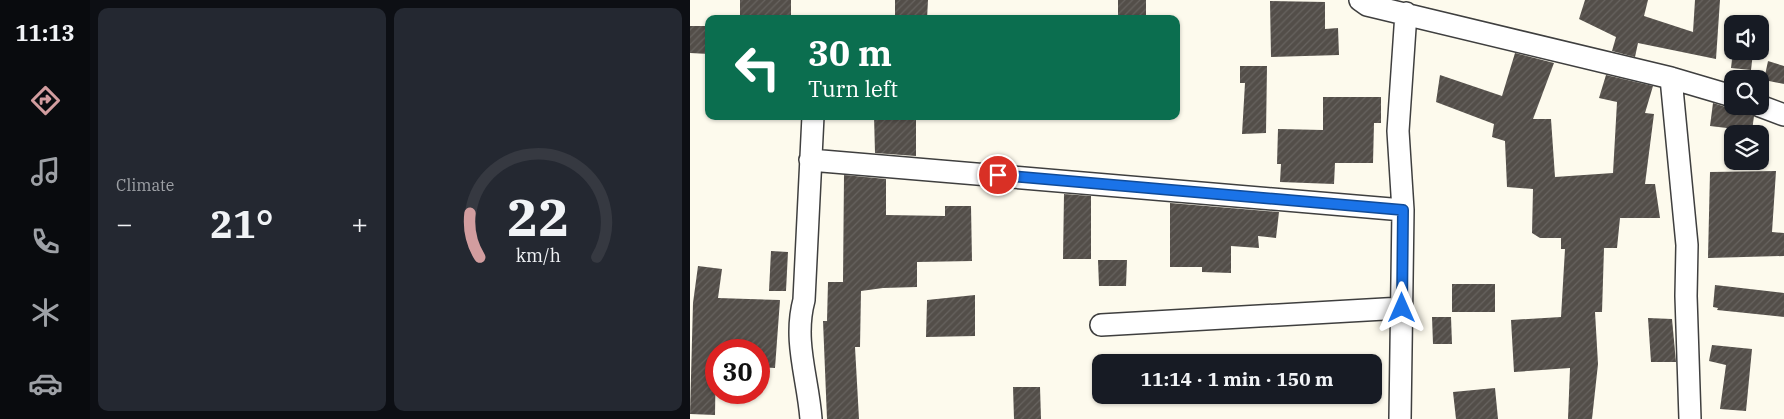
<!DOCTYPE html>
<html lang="en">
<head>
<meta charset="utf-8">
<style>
  body { margin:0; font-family:"IBM Plex Serif",serif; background:#242831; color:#f1f3f6; height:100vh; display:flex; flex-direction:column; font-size:19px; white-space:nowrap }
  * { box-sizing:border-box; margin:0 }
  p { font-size:16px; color:#9ea1a6 }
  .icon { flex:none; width:28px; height:28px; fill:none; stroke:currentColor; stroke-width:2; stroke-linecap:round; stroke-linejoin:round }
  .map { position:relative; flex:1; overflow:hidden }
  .sheet { display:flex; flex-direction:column; gap:8px; padding:8px; background:#0d0f14; width:600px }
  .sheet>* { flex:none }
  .guide { position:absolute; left:15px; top:15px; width:475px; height:105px; border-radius:10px; box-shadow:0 1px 4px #0004; background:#0b6e4f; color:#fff; overflow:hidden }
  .buttons { position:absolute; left:1034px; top:15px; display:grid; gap:10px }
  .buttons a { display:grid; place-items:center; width:45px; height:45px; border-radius:10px; background:#171b24; box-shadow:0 1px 4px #0004; font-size:25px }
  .speed { position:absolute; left:15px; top:339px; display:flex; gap:10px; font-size:25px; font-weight:700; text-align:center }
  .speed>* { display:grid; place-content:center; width:65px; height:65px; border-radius:50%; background:#171b24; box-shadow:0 1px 4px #0004; line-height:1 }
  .speed .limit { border:8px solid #d22; background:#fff; color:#111 }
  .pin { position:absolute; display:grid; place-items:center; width:42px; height:42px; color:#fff; margin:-21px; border:2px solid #fff; border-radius:50%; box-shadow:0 1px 5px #0007 }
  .me { position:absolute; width:55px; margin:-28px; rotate:0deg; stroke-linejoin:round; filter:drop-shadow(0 0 4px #0008) }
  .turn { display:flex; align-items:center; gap:18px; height:105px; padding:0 20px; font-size:22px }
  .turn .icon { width:65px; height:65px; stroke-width:2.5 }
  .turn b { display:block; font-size:35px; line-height:42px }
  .big { font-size:38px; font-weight:700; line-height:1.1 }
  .sheet .tile { flex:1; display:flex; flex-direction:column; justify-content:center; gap:8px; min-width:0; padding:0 18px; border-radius:10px; background:#242831 }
  .sheet .dial { align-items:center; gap:0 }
  .dial svg { height:130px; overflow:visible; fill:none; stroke:#363941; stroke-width:7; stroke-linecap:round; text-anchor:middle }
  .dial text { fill:#f1f3f6; stroke:none }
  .heat { display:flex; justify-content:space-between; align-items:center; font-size:28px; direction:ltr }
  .sheet .tiles { flex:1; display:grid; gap:8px; grid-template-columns:repeat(2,1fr) }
  .trip { position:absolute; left:402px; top:354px; width:290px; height:50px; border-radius:10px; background:#171b24; box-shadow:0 1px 4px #0004; font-weight:700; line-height:50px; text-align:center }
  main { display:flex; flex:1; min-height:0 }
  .tab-bar { display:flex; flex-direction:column; width:90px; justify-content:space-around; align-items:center; background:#090b0e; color:#9ea1a6 }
  .tab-bar .icon { width:35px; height:35px }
  .tab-bar .selected { color:#d29d9f }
  .tab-bar b { font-size:22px; color:#f1f3f6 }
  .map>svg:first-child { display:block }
  .building { fill:url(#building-hatch) }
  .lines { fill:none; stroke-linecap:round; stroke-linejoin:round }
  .minor-casing { stroke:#3f3f3f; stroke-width:24 }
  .minor { stroke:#fff; stroke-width:21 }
  .route-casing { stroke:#114b97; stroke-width:12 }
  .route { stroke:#1a73e8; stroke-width:9 }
</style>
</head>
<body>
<main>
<nav class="tab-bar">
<b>11:13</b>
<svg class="icon selected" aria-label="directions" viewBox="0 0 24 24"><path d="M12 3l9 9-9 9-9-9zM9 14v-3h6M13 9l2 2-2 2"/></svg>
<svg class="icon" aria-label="music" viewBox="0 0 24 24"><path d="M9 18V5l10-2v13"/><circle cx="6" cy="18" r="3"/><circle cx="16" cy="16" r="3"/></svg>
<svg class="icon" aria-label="phone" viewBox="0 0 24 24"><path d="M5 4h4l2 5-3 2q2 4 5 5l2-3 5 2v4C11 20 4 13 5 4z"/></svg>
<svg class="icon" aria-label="climate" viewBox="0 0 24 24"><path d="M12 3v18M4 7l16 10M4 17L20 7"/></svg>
<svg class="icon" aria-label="car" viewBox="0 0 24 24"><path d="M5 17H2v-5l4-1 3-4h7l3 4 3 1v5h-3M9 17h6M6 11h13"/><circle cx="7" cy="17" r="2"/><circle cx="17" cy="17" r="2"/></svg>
</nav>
<section class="sheet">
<div class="tiles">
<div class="tile"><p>Climate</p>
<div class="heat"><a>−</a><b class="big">21°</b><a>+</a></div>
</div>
<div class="tile dial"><svg viewBox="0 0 100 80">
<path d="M14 69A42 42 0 1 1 86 69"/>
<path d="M14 69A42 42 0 0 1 8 42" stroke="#d29d9f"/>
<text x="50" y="56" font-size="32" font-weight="700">22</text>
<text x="50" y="72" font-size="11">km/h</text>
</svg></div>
</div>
</section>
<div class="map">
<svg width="1094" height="419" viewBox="0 0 1094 419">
  <defs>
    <pattern id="building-hatch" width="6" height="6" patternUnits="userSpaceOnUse" patternTransform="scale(1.25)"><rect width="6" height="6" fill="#534e49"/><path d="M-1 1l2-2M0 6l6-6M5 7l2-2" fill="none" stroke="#67635f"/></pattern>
  </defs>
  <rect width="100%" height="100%" fill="#fdfaed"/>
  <path class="building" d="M50 0H101V19H50Z
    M205 0H238L237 19H205Z
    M428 0H456V19H428Z
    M895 0H958L954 16 1003 32 1005 0H1030L1026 59 948 43 945 57 922 51 926 37 889 19Z
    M580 1 635 2V29L648 28 649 55 581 57Z
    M0 26H19V54L0 53Z
    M1043 51 1063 53 1061 70 1041 68Z
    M825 53 864 63 843 119H861L865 177 923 173 927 102 909 98 916 75 963 86 955 113 964 114 955 184H965L970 218H930L927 248H914L912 312H905L908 364 902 419H878L880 368 824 372 821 320 871 317 875 249H871V238H850L842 233 843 189 817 187 815 141 802 137 804 124 746 102 750 75 812 96Z
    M1078 61 1094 66V84L1074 80Z
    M550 66H577L576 133 552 134 555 83H550Z
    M633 97H691V123H684L683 163H645L644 184 590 182 591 164H587L588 129 633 130Z
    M1023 103 1039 108 1058 106 1064 116 1062 131 1020 126Z
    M184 116H226V156L185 153Z
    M1086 171 1082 232 1094 233V256L1018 258 1020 172Z
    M154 175 196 179V215L255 216V206H281L282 261 227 262V287L193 288 171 291 170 347H165L169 419H137L133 321H137L138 282H153Z
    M374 194 401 196V259H373Z
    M480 203 589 212 586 238 568 236 569 248 541 246V273L512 272V267H480Z
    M81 251 98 252 96 291H79Z
    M408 260H437L436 286H409Z
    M8 266 32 269 28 298 90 300 85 368 69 367V350H26L25 415 0 414 3 303Z
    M762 284H805V312H762Z
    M1025 285 1094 293V317L1027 310 1028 308 1023 307Z
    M285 295V336L236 337 237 300Z
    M742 317H761L762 344H743Z
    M958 318 982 319 986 362H961Z
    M1022 345 1062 349 1056 411 1030 409 1036 365 1019 361Z
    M323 387H350L351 419H324Z
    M805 388 808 419H766L763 392Z"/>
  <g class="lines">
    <g class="minor-casing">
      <path id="minor" d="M670 0 677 5 981 78 1042 96
        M981 78 997 245 996 296 1000 419
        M1070 106 1094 115
        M120 160 713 210
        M411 325 712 308
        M121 419C118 378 103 341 114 300L123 116
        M710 419 713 210 708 131 716 13"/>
    </g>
    <use href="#minor" class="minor"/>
  </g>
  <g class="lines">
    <g class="route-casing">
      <path id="route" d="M308 175 713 210 712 308"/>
    </g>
    <use href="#route" class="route"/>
  </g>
</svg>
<div class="buttons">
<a><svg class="icon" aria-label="sound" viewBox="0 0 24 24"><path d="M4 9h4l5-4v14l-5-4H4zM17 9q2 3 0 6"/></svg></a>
<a><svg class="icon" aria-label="search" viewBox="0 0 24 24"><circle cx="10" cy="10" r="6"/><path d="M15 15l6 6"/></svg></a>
<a><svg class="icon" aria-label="layers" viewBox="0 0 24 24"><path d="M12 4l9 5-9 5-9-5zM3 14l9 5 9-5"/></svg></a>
</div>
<div class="speed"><div class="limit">30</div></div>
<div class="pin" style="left:308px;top:175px;background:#d93025"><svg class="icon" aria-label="arrive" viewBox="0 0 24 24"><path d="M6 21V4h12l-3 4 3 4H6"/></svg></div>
<svg class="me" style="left:712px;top:308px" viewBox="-20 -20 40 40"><path d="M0-17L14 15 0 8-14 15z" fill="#1a73e8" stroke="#fff" stroke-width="4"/></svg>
<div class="trip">11:14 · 1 min · 150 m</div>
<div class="guide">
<div class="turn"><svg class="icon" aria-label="left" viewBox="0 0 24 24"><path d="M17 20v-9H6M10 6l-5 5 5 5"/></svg><div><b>30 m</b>Turn left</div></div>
</div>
</div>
</main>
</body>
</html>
